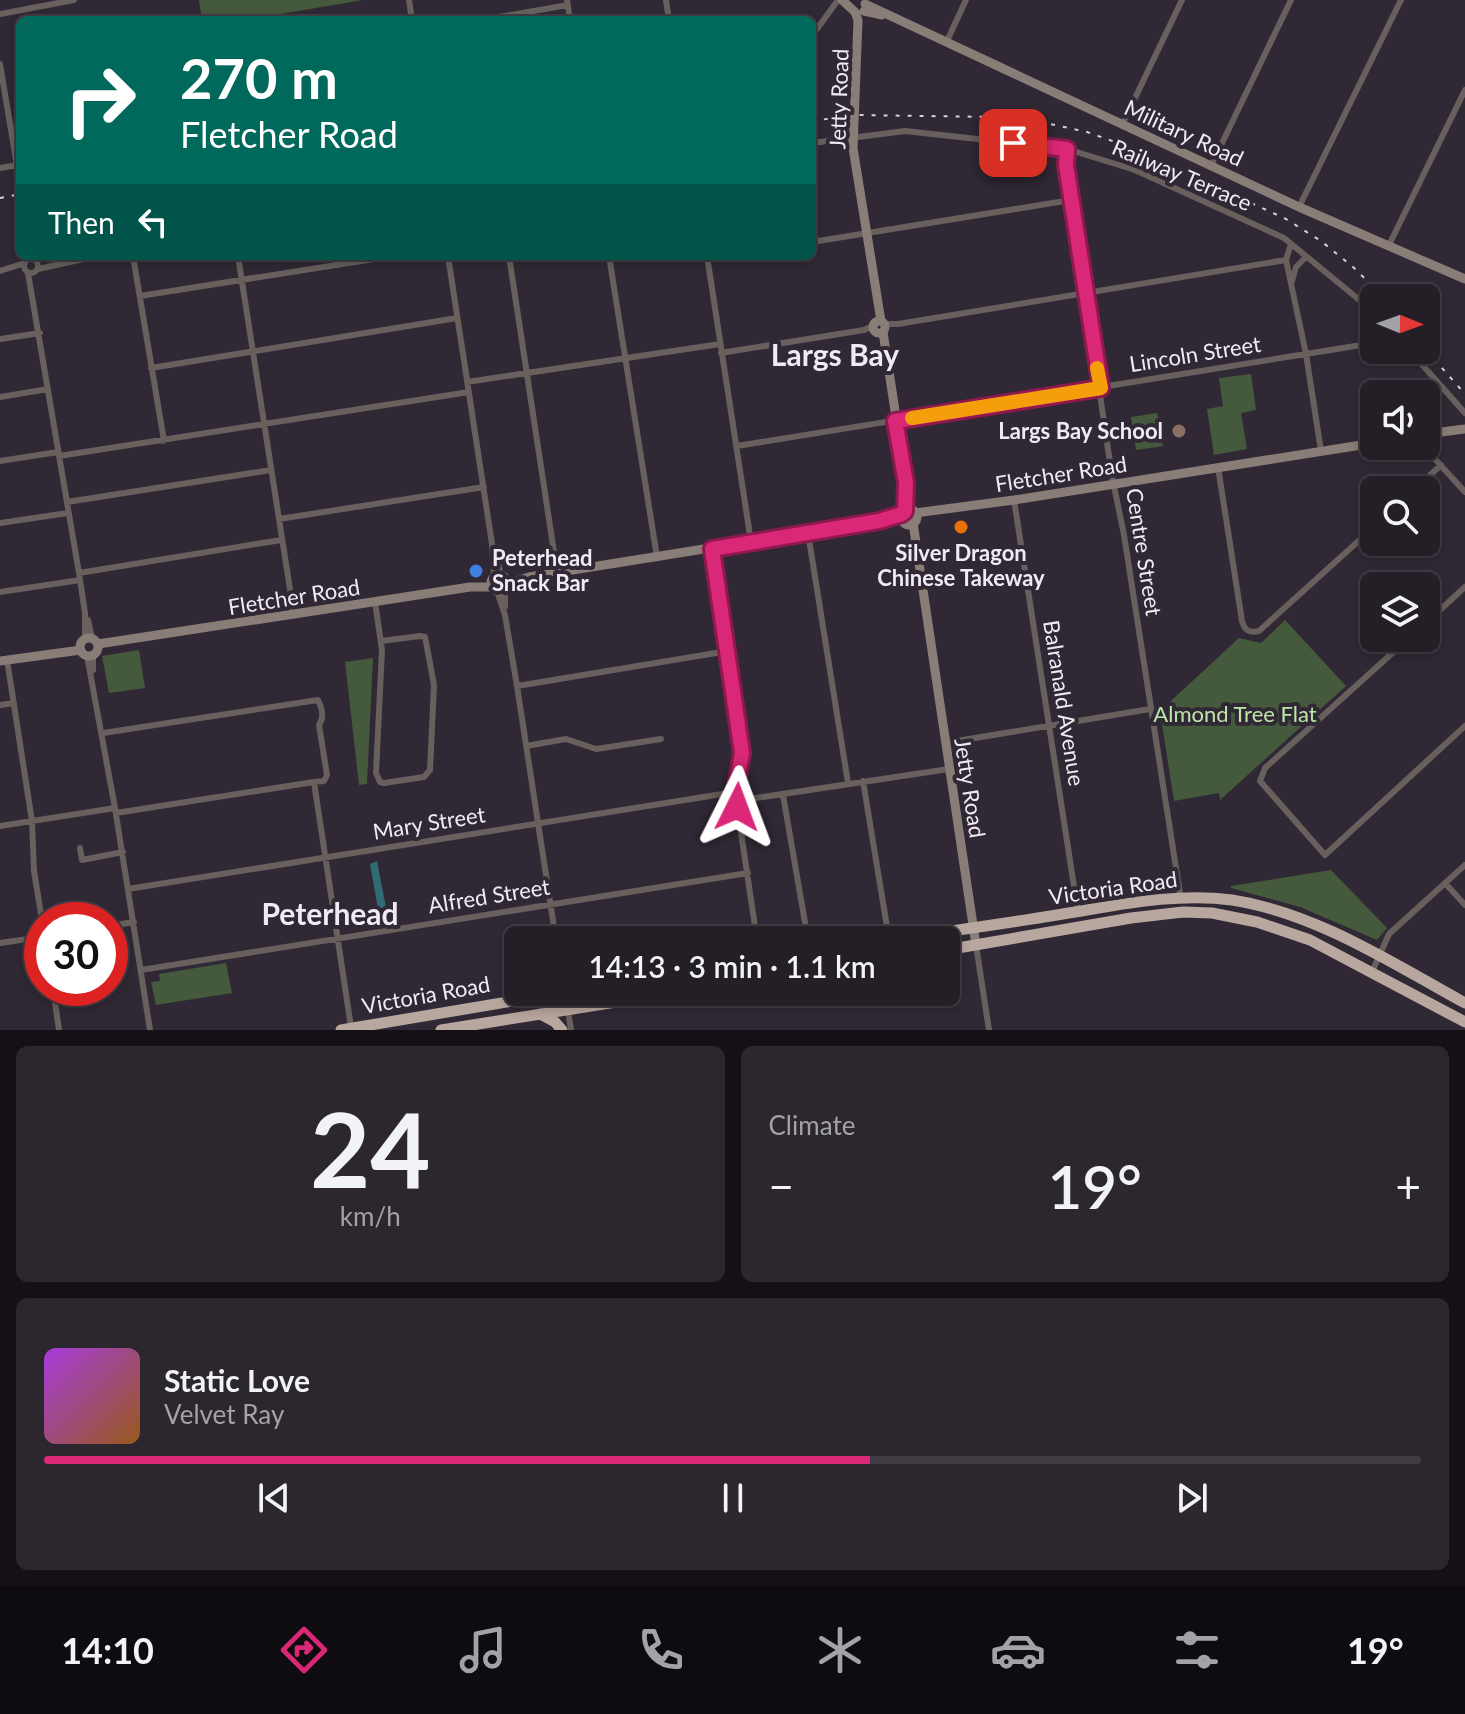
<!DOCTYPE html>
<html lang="en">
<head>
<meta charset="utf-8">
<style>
  body { margin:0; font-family:Lato,sans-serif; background:#2c272f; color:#f1f3f6; height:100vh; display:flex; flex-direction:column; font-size:30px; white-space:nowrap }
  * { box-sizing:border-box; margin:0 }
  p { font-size:26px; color:#a3a2a7 }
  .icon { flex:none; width:44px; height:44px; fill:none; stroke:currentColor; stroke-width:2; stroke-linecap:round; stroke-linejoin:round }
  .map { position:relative; height:1030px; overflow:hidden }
  .panel { display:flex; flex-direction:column; gap:16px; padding:16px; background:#141015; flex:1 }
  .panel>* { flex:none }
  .top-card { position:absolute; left:16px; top:16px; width:800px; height:244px; border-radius:12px; box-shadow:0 4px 12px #0003,0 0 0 2px #413c44; background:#00695c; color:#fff; overflow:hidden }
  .needle { width:52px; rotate:91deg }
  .buttons { position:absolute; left:1360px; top:284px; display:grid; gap:16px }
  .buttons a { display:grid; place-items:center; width:80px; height:80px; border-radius:12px; background:#241e27; box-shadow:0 4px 12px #0003,0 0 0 2px #413c44; font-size:40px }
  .speed { position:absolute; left:24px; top:902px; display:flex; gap:16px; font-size:40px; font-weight:700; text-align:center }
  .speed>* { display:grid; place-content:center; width:104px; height:104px; border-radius:50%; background:#241e27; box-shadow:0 4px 12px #0003,0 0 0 2px #413c44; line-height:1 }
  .speed .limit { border:12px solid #d22; background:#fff; color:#111 }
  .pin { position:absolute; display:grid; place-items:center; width:68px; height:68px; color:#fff; margin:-34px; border-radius:16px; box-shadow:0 4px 12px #0006 }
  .me { position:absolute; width:88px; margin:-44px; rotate:3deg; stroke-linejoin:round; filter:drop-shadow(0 0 6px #0008) }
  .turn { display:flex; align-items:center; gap:28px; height:168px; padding:0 32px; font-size:36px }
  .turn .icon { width:104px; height:104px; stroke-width:2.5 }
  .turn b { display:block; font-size:56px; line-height:68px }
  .then { display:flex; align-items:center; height:76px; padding:0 32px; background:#0003; gap:16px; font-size:30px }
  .big { font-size:60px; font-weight:600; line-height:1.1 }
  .panel .tile { flex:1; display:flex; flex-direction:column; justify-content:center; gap:12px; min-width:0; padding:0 28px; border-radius:12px; background:#2c272f }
  .panel .dial { align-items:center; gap:0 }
  .dial b { font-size:104px; line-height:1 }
  .song { display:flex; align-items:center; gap:24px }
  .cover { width:96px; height:96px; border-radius:12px; background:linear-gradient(135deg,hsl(280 70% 55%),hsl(30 70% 35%)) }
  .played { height:8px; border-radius:4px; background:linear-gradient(90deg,#db2777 60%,#413c44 60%) }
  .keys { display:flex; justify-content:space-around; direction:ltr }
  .heat { display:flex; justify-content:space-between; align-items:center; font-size:44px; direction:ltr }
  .panel .tiles { flex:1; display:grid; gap:16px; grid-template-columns:1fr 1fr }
  .tile:last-child { grid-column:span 2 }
  .trip { position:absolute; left:504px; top:926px; width:456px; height:80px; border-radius:12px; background:#241e27; box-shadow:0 4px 12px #0003,0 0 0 2px #413c44; font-weight:600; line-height:80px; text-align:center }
  .tabs { display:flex; height:128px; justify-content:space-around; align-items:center; background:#0e0c10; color:#a3a2a7 }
  .tabs .icon { width:56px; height:56px }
  .tabs .current { color:#db2777 }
  .tabs b { font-size:36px; color:#f1f3f6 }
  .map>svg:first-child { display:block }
  .green { fill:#45593c }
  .water { fill:#306c75 }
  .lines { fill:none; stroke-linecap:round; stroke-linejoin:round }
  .street { stroke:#67605c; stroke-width:6 }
  .secondary { stroke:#887d77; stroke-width:9 }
  .highway { stroke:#b8a79e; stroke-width:11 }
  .rail { stroke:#d6d1d9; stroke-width:2; stroke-dasharray:4 8; stroke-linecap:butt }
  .route-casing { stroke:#8e194d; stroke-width:20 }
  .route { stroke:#db2777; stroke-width:14 }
  .slow { stroke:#f59e0b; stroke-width:14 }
  .education-dot { fill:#8d6e63; stroke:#302834; stroke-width:3 }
  .food-dot { fill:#e8710a; stroke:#302834; stroke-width:3 }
  .shop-dot { fill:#3f7fe0; stroke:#302834; stroke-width:3 }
  .labels { text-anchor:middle; stroke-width:8; stroke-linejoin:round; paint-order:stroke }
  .street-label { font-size:22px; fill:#f0ebf3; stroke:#302834 }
  .poi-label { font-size:22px; font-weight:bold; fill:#f0ebf3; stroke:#302834; text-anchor:end }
  .park-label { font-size:22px; fill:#bbe6a8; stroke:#302834 }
  .district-label { font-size:30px; font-weight:bold; fill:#f0ebf3; stroke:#302834 }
</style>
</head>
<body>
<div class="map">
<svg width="1465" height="1030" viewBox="0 0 1465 1030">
  <rect width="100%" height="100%" fill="#302834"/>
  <path class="green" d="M199 0H363L245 20H202Z
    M1251 374 1256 410 1241 413 1247 449 1214 455 1207 409 1223 406 1219 378Z
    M1157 413 1160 428 1133 432 1131 417Z
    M1160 431 1163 446 1136 450 1134 435Z
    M1285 620 1346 686 1220 800 1219 793 1174 801 1160 711 1239 638 1261 643Z
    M139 650 145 688 109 693 102 656Z
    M373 658 367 784 359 785 345 662Z
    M1331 870 1387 928 1377 940 1300 907 1231 888V886Z
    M226 963 232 993 156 1005 151 982 160 981 159 974Z"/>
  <path class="water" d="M377 861 388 918 380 920 370 864Z"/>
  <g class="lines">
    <path class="street" d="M409 0 412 20
      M567 0 570 20
      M666 0 669 20
      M0 14 74 0
      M482 20 568 5
      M812 36 838 0
      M946 43 966 0
      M0 64 20 184
      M1123 123 1182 0
      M812 143 905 131 1067 149 1135 170 1284 238 1374 312
      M1067 149 1066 165 1112 476 1124 535 1181 900
      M1211 166 1291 0
      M0 168 17 165
      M1299 207 1401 0
      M812 242 1071 200
      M1291 244 1286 260 1306 354 1321 451
      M1389 245 1465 90
      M133 256 164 441
      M238 256 294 615
      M448 256 492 544 494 576
      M509 256 557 572
      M609 256 657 557
      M707 256 751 542
      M24 266a7 7 0 1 1 14 0a7 7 0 1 1-14 0Z
      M707 259 726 256
      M38 269 97 256
      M0 271 25 263
      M28 273 79 573 85 613V639
      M1292 281 1296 267 1306 257
      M140 296 393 256
      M884 324H898L1286 260
      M0 339 40 333
      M1409 350 1465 413
      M721 353 864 330 873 326
      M151 368 457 318
      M467 382 720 344
      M0 397 48 389
      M737 446 1374 343
      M1423 446 1465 492
      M59 456 469 392
      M0 461 58 452
      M1218 467 1242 621C1245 631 1249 633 1259 631L1374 527
      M1414 490 1441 465
      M1014 500 1078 912
      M67 502 271 470
      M279 519 484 487
      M0 523 68 513
      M808 533 848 783
      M712 549 742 753 735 792 757 940
      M496 555 501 575
      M79 573 281 540
      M497 591 505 615 517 686 556 940
      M0 592 80 580
      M375 602 382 650 376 773 380 782 384 783 424 777 430 770 434 685 426 642 425 637 420 636 381 641
      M505 607V589
      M88 620 92 638
      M1426 623 1465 587
      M1409 638 1265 768 1260 781 1325 855 1465 726
      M93 655V670
      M87 656 115 808 150 1030
      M7 660 32 821 34 871 42 920
      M517 686 728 651
      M0 705 14 703
      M103 733 318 700C322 708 325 717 319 725L327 775 324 781 314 782 351 1027
      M945 743 1150 709
      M526 746 566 739 596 749 661 739
      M863 781 889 939
      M783 795 808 940
      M736 801 949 769
      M116 813 314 782
      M0 826 115 808
      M80 848 82 860 123 852
      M1445 883 1465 905
      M128 889 735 792
      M110 926 134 922
      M0 943 42 937
      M976 945 989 1030
      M141 970 748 873
      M1372 972 1389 934 1465 865
      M53 988 59 1030
      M565 992 571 1030"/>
    <path class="secondary" d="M842 0 855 12 858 20 853 148 881 321
      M865 4 1299 207 1465 279
      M864 11 882 15
      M873 327a6 6 0 1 1 12 0a6 6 0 1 1-12 0Z
      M883 332 910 509
      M1426 434 1465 429
      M901 517a8 8 0 1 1 16 0a8 8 0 1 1-16 0Z
      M915 513 1014 500 1374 443
      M913 523 976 945
      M491 583a8 8 0 1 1 16 0a8 8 0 1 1-16 0Z
      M507 584 529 577 879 521 902 514
      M80 647a9 9 0 1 1 18 0a9 9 0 1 1-18 0Z
      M98 644 470 587H492
      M0 661 81 650"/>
    <path class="highway" d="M888 940C945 932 1001 924 1057 915 1115 906 1174 892 1232 900 1316 913 1392 963 1465 1003
      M946 950 1131 918 1183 912 1212 913 1257 922 1310 940 1465 1022
      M540 1014 555 1022 562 1030
      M341 1030 566 992
      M441 1030 679 992"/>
    <path class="rail" d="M812 121 856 115 995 117 1041 122 1087 132 1132 148 1286 219 1321 241 1353 267 1385 298
      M0 198 20 194
      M1426 350 1465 394"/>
  </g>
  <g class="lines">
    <g class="route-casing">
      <path id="route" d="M737 807 735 792 742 753 712 549 879 521 902 514 905 511 906 483 895 421 1101 388 1066 165 1067 149 1013 143"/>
    </g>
    <use href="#route" class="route"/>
    <path class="slow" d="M912 418 1101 388 1097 368"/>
  </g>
  <circle class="education-dot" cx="1179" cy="431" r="8"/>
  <circle class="food-dot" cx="961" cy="527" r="8"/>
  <circle class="shop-dot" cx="476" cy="571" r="8"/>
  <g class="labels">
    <g class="street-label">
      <text transform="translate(839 99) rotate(-88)" y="8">Jetty Road</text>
      <text transform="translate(1184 133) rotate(25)" y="8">Military Road</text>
      <text transform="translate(1182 175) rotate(23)" y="8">Railway Terrace</text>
      <text transform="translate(1195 354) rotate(-9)" y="8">Lincoln Street</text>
      <text transform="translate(1061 474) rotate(-9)" y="8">Fletcher Road</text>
      <text transform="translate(1144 552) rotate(81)" y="8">Centre Street</text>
      <text transform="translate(294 597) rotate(-9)" y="8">Fletcher Road</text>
      <text transform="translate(1064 703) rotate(81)" y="8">Balranald Avenue</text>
      <text transform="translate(970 788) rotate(81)" y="8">Jetty Road</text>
      <text transform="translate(429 823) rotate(-9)" y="8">Mary Street</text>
      <text transform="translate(1113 888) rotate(-8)" y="8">Victoria Road</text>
      <text transform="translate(489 896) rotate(-9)" y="8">Alfred Street</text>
      <text transform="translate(426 995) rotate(-10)" y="8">Victoria Road</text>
    </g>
    <g class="poi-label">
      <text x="1163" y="439">Largs Bay School</text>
      <text x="961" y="561" text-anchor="middle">Silver Dragon<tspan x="961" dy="25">Chinese Takeway</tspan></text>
      <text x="492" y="566" text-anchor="start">Peterhead<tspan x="492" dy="25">Snack Bar</tspan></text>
    </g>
    <g class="park-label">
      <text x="1235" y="722">Almond Tree Flat</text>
    </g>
    <g class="district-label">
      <text x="835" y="366">Largs Bay</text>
      <text x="330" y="925">Peterhead</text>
    </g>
  </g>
</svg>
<div class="buttons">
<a><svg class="needle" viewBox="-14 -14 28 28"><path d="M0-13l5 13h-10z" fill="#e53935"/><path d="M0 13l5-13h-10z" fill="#a3a2a7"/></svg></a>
<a><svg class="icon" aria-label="sound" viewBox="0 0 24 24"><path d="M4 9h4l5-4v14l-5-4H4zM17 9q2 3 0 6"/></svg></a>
<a><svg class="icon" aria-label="search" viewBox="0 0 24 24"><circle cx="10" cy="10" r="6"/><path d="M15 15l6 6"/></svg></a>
<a><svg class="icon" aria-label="layers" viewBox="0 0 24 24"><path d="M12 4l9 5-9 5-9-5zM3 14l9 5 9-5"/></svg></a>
</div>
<div class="speed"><div class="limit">30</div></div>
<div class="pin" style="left:1013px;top:143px;background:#d93025"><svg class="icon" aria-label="arrive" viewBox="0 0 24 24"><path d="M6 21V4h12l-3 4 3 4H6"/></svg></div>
<svg class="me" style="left:737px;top:807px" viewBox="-20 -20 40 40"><path d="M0-17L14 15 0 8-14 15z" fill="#db2777" stroke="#fff" stroke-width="4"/></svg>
<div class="trip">14:13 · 3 min · 1.1 km</div>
<div class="top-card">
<div class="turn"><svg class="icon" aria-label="right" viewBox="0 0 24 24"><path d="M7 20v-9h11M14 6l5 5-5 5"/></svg><div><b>270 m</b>Fletcher Road</div></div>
<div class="then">Then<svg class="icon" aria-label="left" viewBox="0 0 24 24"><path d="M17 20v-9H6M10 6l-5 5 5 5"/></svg></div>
</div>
</div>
<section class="panel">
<div class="tiles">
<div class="tile dial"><b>24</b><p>km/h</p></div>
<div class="tile"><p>Climate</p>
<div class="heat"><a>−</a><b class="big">19°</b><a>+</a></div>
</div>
<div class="tile">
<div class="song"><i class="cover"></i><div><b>Static Love</b><p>Velvet Ray</p></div></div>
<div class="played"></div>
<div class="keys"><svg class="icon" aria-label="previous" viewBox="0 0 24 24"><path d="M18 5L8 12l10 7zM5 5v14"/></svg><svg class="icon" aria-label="pause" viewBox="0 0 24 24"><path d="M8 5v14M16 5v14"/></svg><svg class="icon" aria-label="next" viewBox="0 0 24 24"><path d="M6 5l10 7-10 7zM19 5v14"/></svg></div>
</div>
</div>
</section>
<nav class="tabs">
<b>14:10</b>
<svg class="icon current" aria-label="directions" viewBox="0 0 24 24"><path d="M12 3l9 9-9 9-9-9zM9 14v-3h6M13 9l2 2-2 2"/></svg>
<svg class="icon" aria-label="music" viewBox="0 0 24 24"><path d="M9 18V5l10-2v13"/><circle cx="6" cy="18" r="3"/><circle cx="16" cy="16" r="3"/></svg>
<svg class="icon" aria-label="phone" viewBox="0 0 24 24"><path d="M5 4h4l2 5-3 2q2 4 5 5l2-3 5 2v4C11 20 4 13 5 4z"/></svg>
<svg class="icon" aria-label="climate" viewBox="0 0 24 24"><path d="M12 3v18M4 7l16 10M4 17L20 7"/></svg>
<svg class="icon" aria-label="car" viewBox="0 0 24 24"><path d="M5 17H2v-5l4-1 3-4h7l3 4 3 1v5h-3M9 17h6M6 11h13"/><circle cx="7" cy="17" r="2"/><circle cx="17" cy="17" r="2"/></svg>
<svg class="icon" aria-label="filters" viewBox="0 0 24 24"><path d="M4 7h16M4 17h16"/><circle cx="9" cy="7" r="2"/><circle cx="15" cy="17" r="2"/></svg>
<b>19°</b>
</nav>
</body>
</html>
